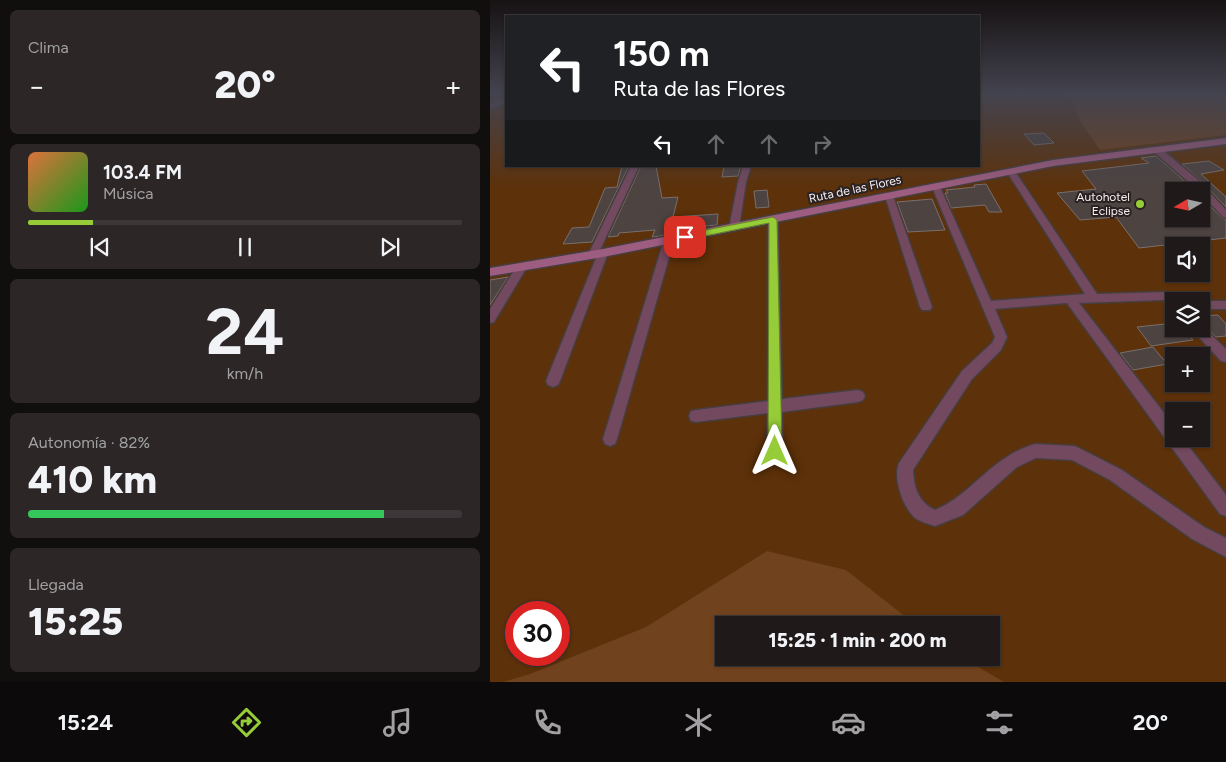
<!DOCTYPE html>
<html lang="es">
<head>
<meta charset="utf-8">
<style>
  body { margin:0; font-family:Figtree,sans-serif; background:#2c2627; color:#f1f3f6; height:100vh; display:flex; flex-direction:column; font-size:19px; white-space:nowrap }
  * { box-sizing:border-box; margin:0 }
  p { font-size:16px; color:#a1a0a2 }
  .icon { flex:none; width:28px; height:28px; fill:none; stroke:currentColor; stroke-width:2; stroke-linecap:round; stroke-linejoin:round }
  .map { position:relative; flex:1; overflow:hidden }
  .drawer { display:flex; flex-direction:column; gap:10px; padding:10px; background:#110e0e; width:490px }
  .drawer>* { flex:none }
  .top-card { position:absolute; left:15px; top:15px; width:475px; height:152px; border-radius:0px; box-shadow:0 1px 4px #0004,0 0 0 1px #3c3839; background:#202124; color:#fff; overflow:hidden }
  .needle { width:32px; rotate:261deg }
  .fabs { position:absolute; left:675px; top:182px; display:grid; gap:10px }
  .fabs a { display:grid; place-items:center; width:45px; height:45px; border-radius:0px; background:#1f191a; box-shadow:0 1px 4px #0004,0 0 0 1px #3c3839; font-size:25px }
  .speed { position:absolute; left:15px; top:601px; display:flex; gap:10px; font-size:25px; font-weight:700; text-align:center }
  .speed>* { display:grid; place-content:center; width:65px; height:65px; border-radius:50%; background:#1f191a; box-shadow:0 1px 4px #0004,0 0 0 1px #3c3839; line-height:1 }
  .speed .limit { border:8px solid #d22; background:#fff; color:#111 }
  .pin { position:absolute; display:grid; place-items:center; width:42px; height:42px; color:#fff; margin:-21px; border-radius:10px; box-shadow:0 2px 8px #0006 }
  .me { position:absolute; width:55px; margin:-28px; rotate:0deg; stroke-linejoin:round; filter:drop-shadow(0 0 4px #0008) }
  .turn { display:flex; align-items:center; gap:18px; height:105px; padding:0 25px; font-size:22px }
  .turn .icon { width:65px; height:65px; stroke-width:2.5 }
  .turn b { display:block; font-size:35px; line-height:42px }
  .lanes { display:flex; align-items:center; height:48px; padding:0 25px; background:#0003; justify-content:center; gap:25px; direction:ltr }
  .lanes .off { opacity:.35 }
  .big { font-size:38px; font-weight:800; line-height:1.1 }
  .drawer .widget { flex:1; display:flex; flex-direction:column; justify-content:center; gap:8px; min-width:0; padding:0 18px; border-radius:8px; background:#2c2627 }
  .drawer .dial { align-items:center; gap:0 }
  .dial b { font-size:65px; line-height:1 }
  .song { display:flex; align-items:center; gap:15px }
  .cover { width:60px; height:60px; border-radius:8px; background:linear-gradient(135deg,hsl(20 70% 55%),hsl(120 70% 35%)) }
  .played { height:5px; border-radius:2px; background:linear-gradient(90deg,#97cc39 15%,#3c3839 15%) }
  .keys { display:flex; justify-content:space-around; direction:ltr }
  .heat { display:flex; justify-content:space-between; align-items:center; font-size:28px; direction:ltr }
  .charge { height:8px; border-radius:4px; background:linear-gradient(90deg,#34c759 82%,#3c3839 0) }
  .trip { position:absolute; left:225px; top:616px; width:285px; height:50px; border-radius:0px; background:#1f191a; box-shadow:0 1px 4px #0004,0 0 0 1px #3c3839; font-weight:800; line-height:50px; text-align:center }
  .tab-bar { display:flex; height:80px; justify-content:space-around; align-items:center; background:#0c0a0a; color:#a1a0a2 }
  .tab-bar .icon { width:35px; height:35px }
  .tab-bar .selected { color:#97cc39 }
  .tab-bar b { font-size:22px; color:#f1f3f6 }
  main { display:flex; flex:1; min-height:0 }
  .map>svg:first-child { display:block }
  .green { fill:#5d3109; fill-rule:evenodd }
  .forest { fill:#70421d }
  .building { fill:#4d4341; stroke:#796f6d }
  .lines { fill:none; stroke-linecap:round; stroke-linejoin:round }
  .street-casing { stroke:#463e3f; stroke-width:3 }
  .secondary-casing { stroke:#463e3f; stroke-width:3 }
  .street { fill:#72495f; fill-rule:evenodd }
  .secondary { fill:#9d5d81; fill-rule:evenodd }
  .route { fill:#97cc39; stroke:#628525 }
  .poi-dot { fill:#97cc39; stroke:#292122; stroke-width:2 }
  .labels { text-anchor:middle; stroke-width:4; stroke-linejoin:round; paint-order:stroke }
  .far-street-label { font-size:12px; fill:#f6eff0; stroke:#292122 }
  .far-poi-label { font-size:12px; fill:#f6eff0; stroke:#292122; text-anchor:end }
</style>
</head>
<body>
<main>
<section class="drawer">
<div class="widget"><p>Clima</p>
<div class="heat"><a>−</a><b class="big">20°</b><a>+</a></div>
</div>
<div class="widget">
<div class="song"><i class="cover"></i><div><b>103.4 FM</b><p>Música</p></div></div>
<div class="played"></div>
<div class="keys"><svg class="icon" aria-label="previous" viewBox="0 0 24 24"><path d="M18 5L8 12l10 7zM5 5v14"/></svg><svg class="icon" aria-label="pause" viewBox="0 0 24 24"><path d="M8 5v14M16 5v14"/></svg><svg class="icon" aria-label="next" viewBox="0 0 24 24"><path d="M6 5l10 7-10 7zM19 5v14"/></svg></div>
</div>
<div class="widget dial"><b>24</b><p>km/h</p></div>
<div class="widget"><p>Autonomía · 82%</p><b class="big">410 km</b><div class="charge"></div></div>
<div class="widget"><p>Llegada</p><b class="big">15:25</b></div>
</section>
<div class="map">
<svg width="736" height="682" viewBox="0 0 736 682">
  <rect width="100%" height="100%" fill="#292122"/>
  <path class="green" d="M0 94H16V166H489V94H736V682H0ZM684 191H711V219H684ZM684 246H711V274H684ZM684 301H711V329H684ZM684 356H711V384H684ZM684 411H711V439H684ZM26 612H69V655H26ZM234 625H501V658H234Z"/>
  <path class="forest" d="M574 94H736V135L610 150 590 121 584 103Z
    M277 551 356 570 426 625H234V658H473L514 682H13L40 674 156 627Z"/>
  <path class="building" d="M554 133 564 143 544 145 534 134Z
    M666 156 706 191H684V219H711V197L732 218 736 220V238L649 248 626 217 590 220 567 193 606 189 592 171 659 163 651 158Z
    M719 161 734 170 711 174 736 197V207L708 178 692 164Z
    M132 166H139L102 242 73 244 82 228 99 227 115 188 127 187Z
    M151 166H166L172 198 188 197 183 217 228 214 227 225 182 229 181 234 164 237H162L165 230 129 233 128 236 118 237Z
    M234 166H251L248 176 232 177Z
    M496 184 512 212H499L495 205 461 208 455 193H458L456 190 485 187 484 185Z
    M277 190 279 207 266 208 264 191Z
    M442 199 455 230 418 232 407 202Z
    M18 277 0 305V280Z
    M728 315 736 324V336L726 337 711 323V316Z
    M684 323V329H693L703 340 661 346 647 327Z
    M663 347 677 364 643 370 630 353Z"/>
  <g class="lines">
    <g class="street-casing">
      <path id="street" d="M16 99V103L0 108V104Z
        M663 147H669L707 179 736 210V218L733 217 711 194V191H709L663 151Z
        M141 166H149L110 250 117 251 118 253 70 381 68 385 63 387 58 385 56 381 106 258 99 257 98 255Z
        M253 166H261L256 182 249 228 244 231 239 228 248 182Z
        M518 170H524L607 294 676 292 688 301H684V308L673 300 589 303 684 426V439H693L736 495V516L730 514 577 303 505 309 517 337 511 350 482 379 423 470C424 487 428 502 445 510 474 498 491 473 517 457 525 451 536 447 545 444L584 446 589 448 632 470 714 527 736 538V557L702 539 620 480 582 460 546 458 527 467 473 515 445 526C439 524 427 521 423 516 412 504 403 478 409 463L472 371 502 343 505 337 442 187 443 185 450 187 501 301 595 294 517 172Z
        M399 193 403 196 442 307 440 310H432L430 307 395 196Z
        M283 217 288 220 292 399 368 390 373 392 375 396 373 400 368 402 292 412 293 451 290 456 285 458 280 456 277 451 278 413 206 422 201 421 199 416 201 411 206 410 278 401V220Z
        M179 237 184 240 127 439 125 444 120 446 115 444 113 439 174 240Z
        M32 263 37 267 4 322 0 323V309L28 264Z
        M710 301H736V309H711V301Z
        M711 325 736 349V362L731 361 704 332 702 329H711Z"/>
    </g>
    <g class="secondary-casing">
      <path id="secondary" d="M736 138V144L563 166 113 257 0 276V268L113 249 563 160Z"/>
    </g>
    <use href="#street" class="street"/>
    <use href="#secondary" class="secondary"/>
  </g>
  <linearGradient id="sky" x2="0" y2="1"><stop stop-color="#171213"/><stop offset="0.49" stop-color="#43434f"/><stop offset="1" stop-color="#43434f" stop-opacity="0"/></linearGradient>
  <rect width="736" height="190" fill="url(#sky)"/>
  <path class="route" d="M283 217 287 220 292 451 290 456 285 458 280 456 278 451 279 223 195 240 191 237 195 234Z"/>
  <circle class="poi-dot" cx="650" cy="204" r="5"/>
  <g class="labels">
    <g class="far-street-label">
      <text transform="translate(365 189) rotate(-12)" y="4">Ruta de las Flores</text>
    </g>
    <g class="far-poi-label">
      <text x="640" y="201">Autohotel<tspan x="640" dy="14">Eclipse</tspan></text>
    </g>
  </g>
</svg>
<div class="fabs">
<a><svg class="needle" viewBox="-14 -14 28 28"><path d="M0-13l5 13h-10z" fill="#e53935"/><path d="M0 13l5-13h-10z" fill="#a1a0a2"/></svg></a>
<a><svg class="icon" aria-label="sound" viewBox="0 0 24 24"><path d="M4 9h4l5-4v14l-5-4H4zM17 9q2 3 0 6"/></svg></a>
<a><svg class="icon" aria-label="layers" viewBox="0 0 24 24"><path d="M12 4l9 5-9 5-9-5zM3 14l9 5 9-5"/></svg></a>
<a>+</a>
<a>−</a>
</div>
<div class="speed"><div class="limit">30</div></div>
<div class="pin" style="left:195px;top:237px;background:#d93025"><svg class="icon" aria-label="arrive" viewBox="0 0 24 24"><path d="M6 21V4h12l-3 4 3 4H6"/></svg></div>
<svg class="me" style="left:285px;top:451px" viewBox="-20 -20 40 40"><path d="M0-17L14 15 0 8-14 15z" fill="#97cc39" stroke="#fff" stroke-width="4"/></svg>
<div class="trip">15:25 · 1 min · 200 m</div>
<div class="top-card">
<div class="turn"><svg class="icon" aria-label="left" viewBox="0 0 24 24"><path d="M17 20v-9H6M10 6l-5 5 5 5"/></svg><div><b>150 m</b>Ruta de las Flores</div></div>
<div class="lanes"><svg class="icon" aria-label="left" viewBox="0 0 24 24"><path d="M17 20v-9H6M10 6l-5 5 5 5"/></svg><svg class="icon off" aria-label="ahead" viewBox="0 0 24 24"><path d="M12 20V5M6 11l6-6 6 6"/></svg><svg class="icon off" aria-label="ahead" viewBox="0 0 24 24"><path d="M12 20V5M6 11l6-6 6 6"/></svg><svg class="icon off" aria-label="right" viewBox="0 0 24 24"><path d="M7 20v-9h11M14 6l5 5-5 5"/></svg></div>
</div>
</div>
</main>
<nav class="tab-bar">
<b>15:24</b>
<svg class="icon selected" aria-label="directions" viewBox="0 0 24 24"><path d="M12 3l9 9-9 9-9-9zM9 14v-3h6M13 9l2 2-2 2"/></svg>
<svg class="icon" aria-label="music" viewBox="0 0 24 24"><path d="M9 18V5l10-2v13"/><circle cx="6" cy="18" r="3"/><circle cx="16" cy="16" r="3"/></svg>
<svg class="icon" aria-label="phone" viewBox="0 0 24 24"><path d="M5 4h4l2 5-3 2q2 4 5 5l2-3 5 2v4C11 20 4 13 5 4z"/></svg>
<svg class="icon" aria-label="climate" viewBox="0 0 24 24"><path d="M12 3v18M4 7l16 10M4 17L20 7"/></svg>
<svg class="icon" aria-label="car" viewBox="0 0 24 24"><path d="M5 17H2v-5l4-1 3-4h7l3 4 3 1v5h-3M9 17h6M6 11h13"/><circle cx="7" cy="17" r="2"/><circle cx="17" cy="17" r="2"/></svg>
<svg class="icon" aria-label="filters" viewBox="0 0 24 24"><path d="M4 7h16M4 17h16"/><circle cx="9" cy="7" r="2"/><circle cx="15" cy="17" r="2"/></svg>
<b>20°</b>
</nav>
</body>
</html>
